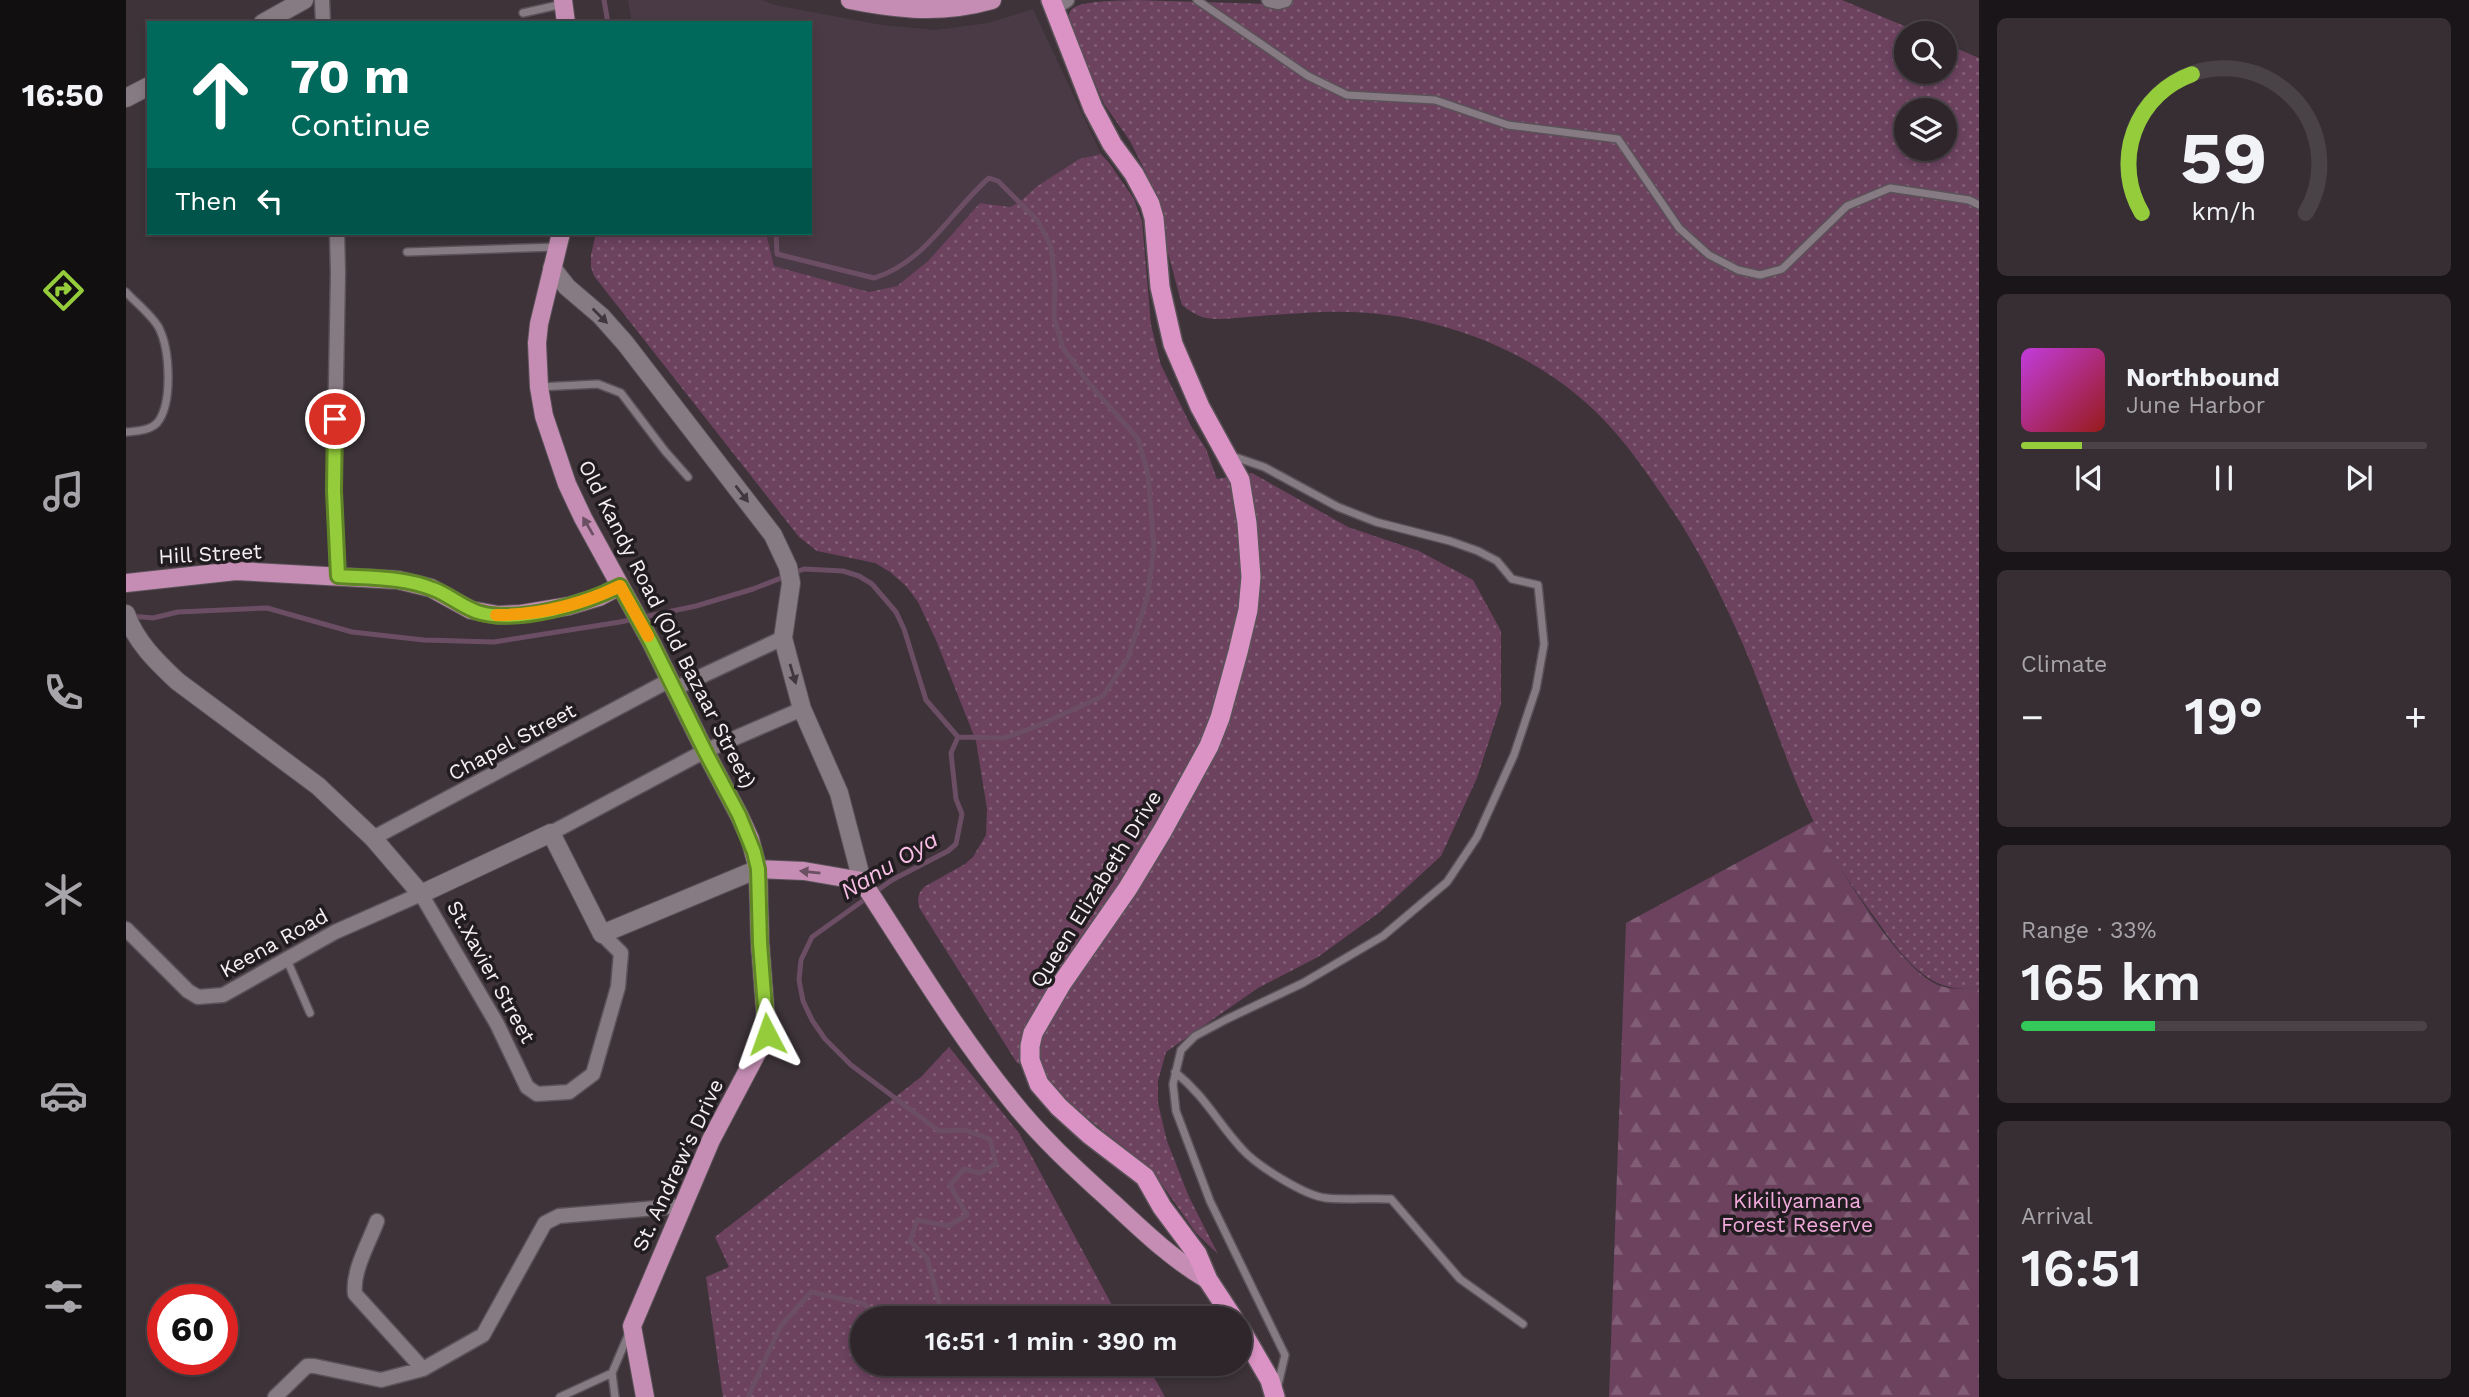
<!DOCTYPE html>
<html lang="en">
<head>
<meta charset="utf-8">
<style>
  body { margin:0; font-family:"Work Sans",sans-serif; background:#362e33; color:#f1f3f6; height:100vh; display:flex; flex-direction:column; font-size:26px; white-space:nowrap }
  * { box-sizing:border-box; margin:0 }
  p { font-size:23px; color:#a7a5a9 }
  .icon { flex:none; width:38px; height:38px; fill:none; stroke:currentColor; stroke-width:2; stroke-linecap:round; stroke-linejoin:round }
  .map { position:relative; flex:1; overflow:hidden }
  .drawer { display:flex; flex-direction:column; gap:18px; padding:18px; background:#191518; width:490px }
  .drawer>* { flex:none }
  .banner { position:absolute; left:21px; top:21px; width:665px; height:214px; border-radius:0px; box-shadow:0 4px 10px #0003,0 0 0 2px #494347; background:#00695c; color:#fff; overflow:hidden }
  .controls { position:absolute; left:1768px; top:21px; display:grid; gap:14px }
  .controls a { display:grid; place-items:center; width:63px; height:63px; border-radius:50%; background:#2e262b; box-shadow:0 4px 10px #0003,0 0 0 2px #494347; font-size:35px }
  .speed { position:absolute; left:21px; top:1284px; display:flex; gap:14px; font-size:35px; font-weight:700; text-align:center }
  .speed>* { display:grid; place-content:center; width:91px; height:91px; border-radius:50%; background:#2e262b; box-shadow:0 4px 10px #0003,0 0 0 2px #494347; line-height:1 }
  .speed .limit { border:10px solid #d22; background:#fff; color:#111 }
  .pin { position:absolute; display:grid; place-items:center; width:60px; height:60px; color:#fff; margin:-30px; border:4px solid #fff; border-radius:50%; box-shadow:0 2px 7px #0007 }
  .me { position:absolute; width:77px; margin:-38px; rotate:356deg; stroke-linejoin:round; filter:drop-shadow(0 0 5px #0008) }
  .turn { display:flex; align-items:center; gap:24px; height:147px; padding:0 28px; font-size:32px }
  .turn .icon { width:91px; height:91px; stroke-width:2.5 }
  .turn b { display:block; font-size:49px; line-height:60px }
  .then { display:flex; align-items:center; height:66px; padding:0 28px; background:#0003; gap:14px; font-size:26px }
  .big { font-size:52px; font-weight:600; line-height:1.1 }
  .drawer .widget { flex:1; display:flex; flex-direction:column; justify-content:center; gap:10px; min-width:0; padding:0 24px; border-radius:10px; background:#362e33 }
  .drawer .dial { align-items:center; gap:0 }
  .dial svg { height:182px; overflow:visible; fill:none; stroke:#494347; stroke-width:7; stroke-linecap:round; text-anchor:middle }
  .dial text { fill:#f1f3f6; stroke:none }
  .song { display:flex; align-items:center; gap:21px }
  .cover { width:84px; height:84px; border-radius:10px; background:linear-gradient(135deg,hsl(290 70% 55%),hsl(0 70% 35%)) }
  .played { height:7px; border-radius:4px; background:linear-gradient(90deg,#94cc3c 15%,#494347 15%) }
  .keys { display:flex; justify-content:space-around; direction:ltr }
  .heat { display:flex; justify-content:space-between; align-items:center; font-size:38px; direction:ltr }
  .charge { height:10px; border-radius:5px; background:linear-gradient(90deg,#34c759 33%,#494347 0) }
  .trip { position:absolute; left:724px; top:1306px; width:402px; height:70px; border-radius:35px; background:#2e262b; box-shadow:0 4px 10px #0003,0 0 0 2px #494347; font-weight:600; line-height:70px; text-align:center }
  main { display:flex; flex:1; min-height:0 }
  .menu { display:flex; flex-direction:column; width:126px; justify-content:space-around; align-items:center; background:#120f11; color:#a7a5a9 }
  .menu .icon { width:49px; height:49px }
  .menu .current { color:#94cc3c }
  .menu b { font-size:32px; color:#f1f3f6 }
  .map>svg:first-child { display:block }
  .built { fill:#4a3a45 }
  .grass { fill:url(#grass-dots); fill-rule:evenodd }
  .forest { fill:url(#forest-firs) }
  .lines { fill:none; stroke-linecap:round; stroke-linejoin:round }
  .stream { stroke:#6c4e64; stroke-width:5 }
  .service-casing { stroke:#5a5258; stroke-width:10 }
  .minor-casing { stroke:#5a5258; stroke-width:17 }
  .tertiary-casing { stroke:#5a5258; stroke-width:20 }
  .primary-casing { stroke:#5a5258; stroke-width:20 }
  .trunk-casing { stroke:#5a5258; stroke-width:22 }
  .service { stroke:#877b83; stroke-width:7 }
  .minor { stroke:#877b83; stroke-width:14 }
  .tertiary { stroke:#877b83; stroke-width:18 }
  .primary { stroke:#c58db4; stroke-width:18 }
  .trunk { stroke:#da93c4; stroke-width:19 }
  .oneway { fill:#40383d }
  .oneway2 { fill:#6b4f62 }
  .route-casing { stroke:#608527; stroke-width:18 }
  .route { stroke:#94cc3c; stroke-width:12 }
  .slow { stroke:#f59e0b; stroke-width:12 }
  .labels { text-anchor:middle; stroke-width:7; stroke-linejoin:round; paint-order:stroke }
  .street-label { font-size:21px; fill:#f5eef3; stroke:#211c1f }
  .park-label { font-size:21px; fill:#f3aadc; stroke:#211c1f }
  .water-label { font-size:23px; font-style:italic; fill:#fbc0e8; stroke:#211c1f }
</style>
</head>
<body>
<main>
<nav class="menu">
<b>16:50</b>
<svg class="icon current" aria-label="directions" viewBox="0 0 24 24"><path d="M12 3l9 9-9 9-9-9zM9 14v-3h6M13 9l2 2-2 2"/></svg>
<svg class="icon" aria-label="music" viewBox="0 0 24 24"><path d="M9 18V5l10-2v13"/><circle cx="6" cy="18" r="3"/><circle cx="16" cy="16" r="3"/></svg>
<svg class="icon" aria-label="phone" viewBox="0 0 24 24"><path d="M5 4h4l2 5-3 2q2 4 5 5l2-3 5 2v4C11 20 4 13 5 4z"/></svg>
<svg class="icon" aria-label="climate" viewBox="0 0 24 24"><path d="M12 3v18M4 7l16 10M4 17L20 7"/></svg>
<svg class="icon" aria-label="car" viewBox="0 0 24 24"><path d="M5 17H2v-5l4-1 3-4h7l3 4 3 1v5h-3M9 17h6M6 11h13"/><circle cx="7" cy="17" r="2"/><circle cx="17" cy="17" r="2"/></svg>
<svg class="icon" aria-label="filters" viewBox="0 0 24 24"><path d="M4 7h16M4 17h16"/><circle cx="9" cy="7" r="2"/><circle cx="15" cy="17" r="2"/></svg>
</nav>
<div class="map">
<svg width="1853" height="1397" viewBox="0 0 1853 1397">
  <defs>
    <pattern id="grass-dots" width="8" height="8" patternUnits="userSpaceOnUse" patternTransform="scale(1.75)"><rect width="8" height="8" fill="#6c425f"/><path d="M2 2h.1M6 6h.1" fill="none" stroke="#825e76" stroke-width="1.8" stroke-linecap="round"/></pattern>
    <pattern id="forest-firs" width="22" height="20" patternUnits="userSpaceOnUse" patternTransform="scale(1.75)"><rect width="22" height="20" fill="#6c425f"/><path d="M5 1l3.5 6h-7zM16 11l3.5 6h-7z" fill="#825e76"/></pattern>
  </defs>
  <rect width="100%" height="100%" fill="#3d3339"/>
  <path class="built" d="M502 0H635L653 6 756 25 810 30 862 23 907 9 975 154 953 159 910 187 895 201 884 207 854 203 802 261 771 286 743 292 648 266 640 233H684V23H506Z"/>
  <path class="grass" d="M1008 0 1142 4 1146 0H1716L1795 33H1780V72H1818V43L1853 58V987C1803 998 1775 954 1749 918 1726 887 1705 855 1687 820 1659 762 1641 700 1616 642 1594 592 1569 542 1538 498 1519 470 1498 440 1474 416 1404 345 1296 308 1198 312 1172 313 1147 315 1122 317 1107 318 1090 321 1076 317 1068 314 1062 310 1056 305L1021 175 1004 141 978 104 945 27C944 22 941 15 945 10 953 0 993 1 1008 0ZM1780 110H1818V149H1780Z
    M975 154 984 164 1008 199 1016 221 1025 325 1035 365 1065 426 1080 449 1091 479 1126 473 1222 527 1293 551 1347 580 1375 631V704L1351 778 1315 856 1254 912 1192 957 1132 988 1040 1052 1032 1081V1103L1041 1141 1063 1197 1092 1254 1070 1233 1025 1169 945 1105 929 1089 917 1071 891 1063 794 909C791 900 791 895 798 887L839 864 847 857 860 835 861 809 850 741 810 640 792 602 780 586 764 572 749 563 691 551 673 537 468 276 465 267V255L470 233H640L648 266 743 292 771 286 802 261 854 203 884 207 895 201 910 187 953 159Z
    M823 1047 893 1133 993 1318H737V1363H1020L1039 1397H597L580 1277 603 1267 589 1237 795 1077Z"/>
  <path class="forest" d="M1688 821C1709 860 1773 972 1815 986 1827 990 1841 989 1853 987V1397H1483L1500 923Z"/>
  <g class="lines">
    <path class="stream" d="M478 0 482 23
      M650 233 651 254 748 278C799 263 825 211 863 178L872 181 912 221 925 247 929 282 928 318 937 348 961 381 1012 439 1022 474 1028 548 1021 598 1002 658 977 696 909 727 878 738 832 737
      M5 616 27 618 52 612 141 608 226 632 298 640 368 642 494 622 570 606 627 589 678 569 717 571 733 576 746 584 770 612 778 629 800 700 832 737
      M813 1318V1302L801 1258 784 1241 791 1220 822 1226 841 1215 824 1185 838 1169 854 1173 870 1164 864 1139 839 1130 813 1131 725 1065 699 1039 686 1020 677 1001 673 980 675 960 686 937 766 880 822 851 830 844 836 814 830 799 825 753 832 737
      M622 1397 654 1327 685 1292 738 1304 756 1318"/>
    <g class="service-casing">
      <path id="service" d="M1071 0 1182 76 1221 95 1309 100 1382 125 1492 139 1553 228 1583 255 1612 270 1634 275 1656 269 1721 206 1764 188 1843 200 1853 205
        M397 13 437 4
        M281 252 430 247
        M0 292C10 303 26 315 33 328 44 350 47 404 31 423 23 431 10 431 0 432
        M413 387 472 384 495 393 539 451 562 477
        M1106 456 1138 467 1212 507 1250 522 1324 541 1352 551 1371 561 1386 579 1412 585 1418 644 1410 689 1388 755 1351 837 1321 882 1257 936 1177 983 1101 1019 1069 1036 1055 1050 1047 1084 1050 1111 1084 1201 1159 1355 1151 1389
        M161 960 184 1013
        M1049 1072C1080 1097 1091 1122 1116 1149 1130 1165 1179 1196 1200 1198 1221 1200 1243 1198 1265 1199L1334 1279 1397 1324
        M434 1397 486 1373
        M489 1397 486 1373 503 1333"/>
    </g>
    <g class="minor-casing">
      <path id="minor" d="M196 0 197 23
        M1143 0 1152 2 1159 0
        M928 8 941 0
        M211 233 212 273 208 491 212 576
        M548 689 657 638
        M425 833 579 751 676 709
        M247 838 544 680
        M0 929 62 991 72 997 97 995 209 932 295 894 371 1024 401 1087 411 1094 443 1092 467 1074 492 987 495 953 476 934
        M251 1221C243 1243 226 1271 229 1294L297 1369
        M149 1397 181 1366H188L255 1380 297 1369 357 1335 419 1223 433 1216 556 1206"/>
    </g>
    <g class="tertiary-casing">
      <path id="tertiary" d="M137 23 178 0
        M0 98 23 86
        M426 268 441 287 475 316 499 343 647 535 662 567 665 583 657 638 663 661 676 709 713 793 736 881
        M0 614C10 642 30 661 51 681L192 786 247 838 295 894 425 833 476 934 632 869"/>
    </g>
    <g class="primary-casing">
      <path id="primary" d="M437 0 440 23
        M724 0C774 10 816 14 866 0
        M435 233 413 324 411 343 413 387 418 416 441 484 457 518 525 642 579 751 613 815 624 839 632 869 634 943 641 1034 585 1140 506 1326 519 1397
        M0 583 110 571 272 580 305 588 345 610 372 615 395 614 443 606 473 597 494 586
        M632 869 678 871 736 881C785 956 830 1032 886 1101 916 1139 952 1171 987 1203 1017 1231 1046 1259 1082 1280"/>
    </g>
    <g class="trunk-casing">
      <path id="trunk" d="M925 0 967 108 986 144 1008 174 1024 204 1028 218 1034 287 1047 344 1074 407 1114 480 1121 523 1125 577 1122 610 1112 652 1094 718 1083 746 1037 830 1002 888 936 983 907 1033 904 1046V1060L913 1084 933 1107 964 1135 1019 1177 1036 1207 1071 1254 1082 1280 1107 1318
        M1115 1330 1144 1380 1149 1397"/>
    </g>
    <use href="#service" class="service"/>
    <use href="#minor" class="minor"/>
    <use href="#tertiary" class="tertiary"/>
    <use href="#primary" class="primary"/>
    <use href="#trunk" class="trunk"/>
  </g>
  <defs><path id="oneway-solid" d="M-6-.8H1V-3.2L6.5 0L1 3.2V.8H-6Z" transform="scale(1.75)"/></defs>
  <g class="oneway">
    <use href="#oneway-solid" transform="translate(474 316) rotate(45)"/>
    <use href="#oneway-solid" transform="translate(616 494) rotate(52)"/>
    <use href="#oneway-solid" transform="translate(667 674) rotate(73)"/>
  </g>
  <g class="oneway2">
    <use href="#oneway-solid" transform="translate(462 526) rotate(-120)"/>
    <use href="#oneway-solid" transform="translate(684 872) rotate(-174)"/>
  </g>
  <g class="lines">
    <g class="route-casing">
      <path id="route" d="M209 419 208 491 212 576C244 578 277 577 307 589 324 595 338 609 355 613 395 623 458 604 494 586L525 642 579 751 613 815 628 852 632 869 634 943 641 1034"/>
    </g>
    <use href="#route" class="route"/>
    <path class="slow" d="M370 615C414 615 455 605 494 586L522 636"/>
  </g>
  <g class="labels">
    <g class="street-label">
      <text transform="translate(84 554) rotate(-3)" y="7">Hill Street</text>
      <text transform="translate(541 624) rotate(63)" y="7">Old Kandy Road (Old Bazaar Street)</text>
      <text transform="translate(386 742) rotate(-28)" y="7">Chapel Street</text>
      <text transform="translate(970 889) rotate(-58)" y="7">Queen Elizabeth Drive</text>
      <text transform="translate(148 943) rotate(-29)" y="7">Keena Road</text>
      <text transform="translate(365 972) rotate(61)" y="7">St.Xavier Street</text>
      <text transform="translate(552 1165) rotate(-65)" y="7">St. Andrew's Drive</text>
    </g>
    <g class="park-label">
      <text x="1671" y="1208">Kikiliyamana<tspan x="1671" dy="24">Forest Reserve</tspan></text>
    </g>
    <g class="water-label">
      <text transform="translate(763 865) rotate(-31)" y="8">Nanu Oya</text>
    </g>
  </g>
</svg>
<div class="controls">
<a><svg class="icon" aria-label="search" viewBox="0 0 24 24"><circle cx="10" cy="10" r="6"/><path d="M15 15l6 6"/></svg></a>
<a><svg class="icon" aria-label="layers" viewBox="0 0 24 24"><path d="M12 4l9 5-9 5-9-5zM3 14l9 5 9-5"/></svg></a>
</div>
<div class="speed"><div class="limit">60</div></div>
<div class="pin" style="left:209px;top:419px;background:#d93025"><svg class="icon" aria-label="arrive" viewBox="0 0 24 24"><path d="M6 21V4h12l-3 4 3 4H6"/></svg></div>
<svg class="me" style="left:641px;top:1034px" viewBox="-20 -20 40 40"><path d="M0-17L14 15 0 8-14 15z" fill="#94cc3c" stroke="#fff" stroke-width="4"/></svg>
<div class="trip">16:51 · 1 min · 390 m</div>
<div class="banner">
<div class="turn"><svg class="icon" aria-label="ahead" viewBox="0 0 24 24"><path d="M12 20V5M6 11l6-6 6 6"/></svg><div><b>70 m</b>Continue</div></div>
<div class="then">Then<svg class="icon" aria-label="left" viewBox="0 0 24 24"><path d="M17 20v-9H6M10 6l-5 5 5 5"/></svg></div>
</div>
</div>
<section class="drawer">
<div class="widget dial"><svg viewBox="0 0 100 80">
<path d="M14 69A42 42 0 1 1 86 69"/>
<path d="M14 69A42 42 0 0 1 36 8" stroke="#94cc3c"/>
<text x="50" y="56" font-size="32" font-weight="700">59</text>
<text x="50" y="72" font-size="11">km/h</text>
</svg></div>
<div class="widget">
<div class="song"><i class="cover"></i><div><b>Northbound</b><p>June Harbor</p></div></div>
<div class="played"></div>
<div class="keys"><svg class="icon" aria-label="previous" viewBox="0 0 24 24"><path d="M18 5L8 12l10 7zM5 5v14"/></svg><svg class="icon" aria-label="pause" viewBox="0 0 24 24"><path d="M8 5v14M16 5v14"/></svg><svg class="icon" aria-label="next" viewBox="0 0 24 24"><path d="M6 5l10 7-10 7zM19 5v14"/></svg></div>
</div>
<div class="widget"><p>Climate</p>
<div class="heat"><a>−</a><b class="big">19°</b><a>+</a></div>
</div>
<div class="widget"><p>Range · 33%</p><b class="big">165 km</b><div class="charge"></div></div>
<div class="widget"><p>Arrival</p><b class="big">16:51</b></div>
</section>
</main>
</body>
</html>
